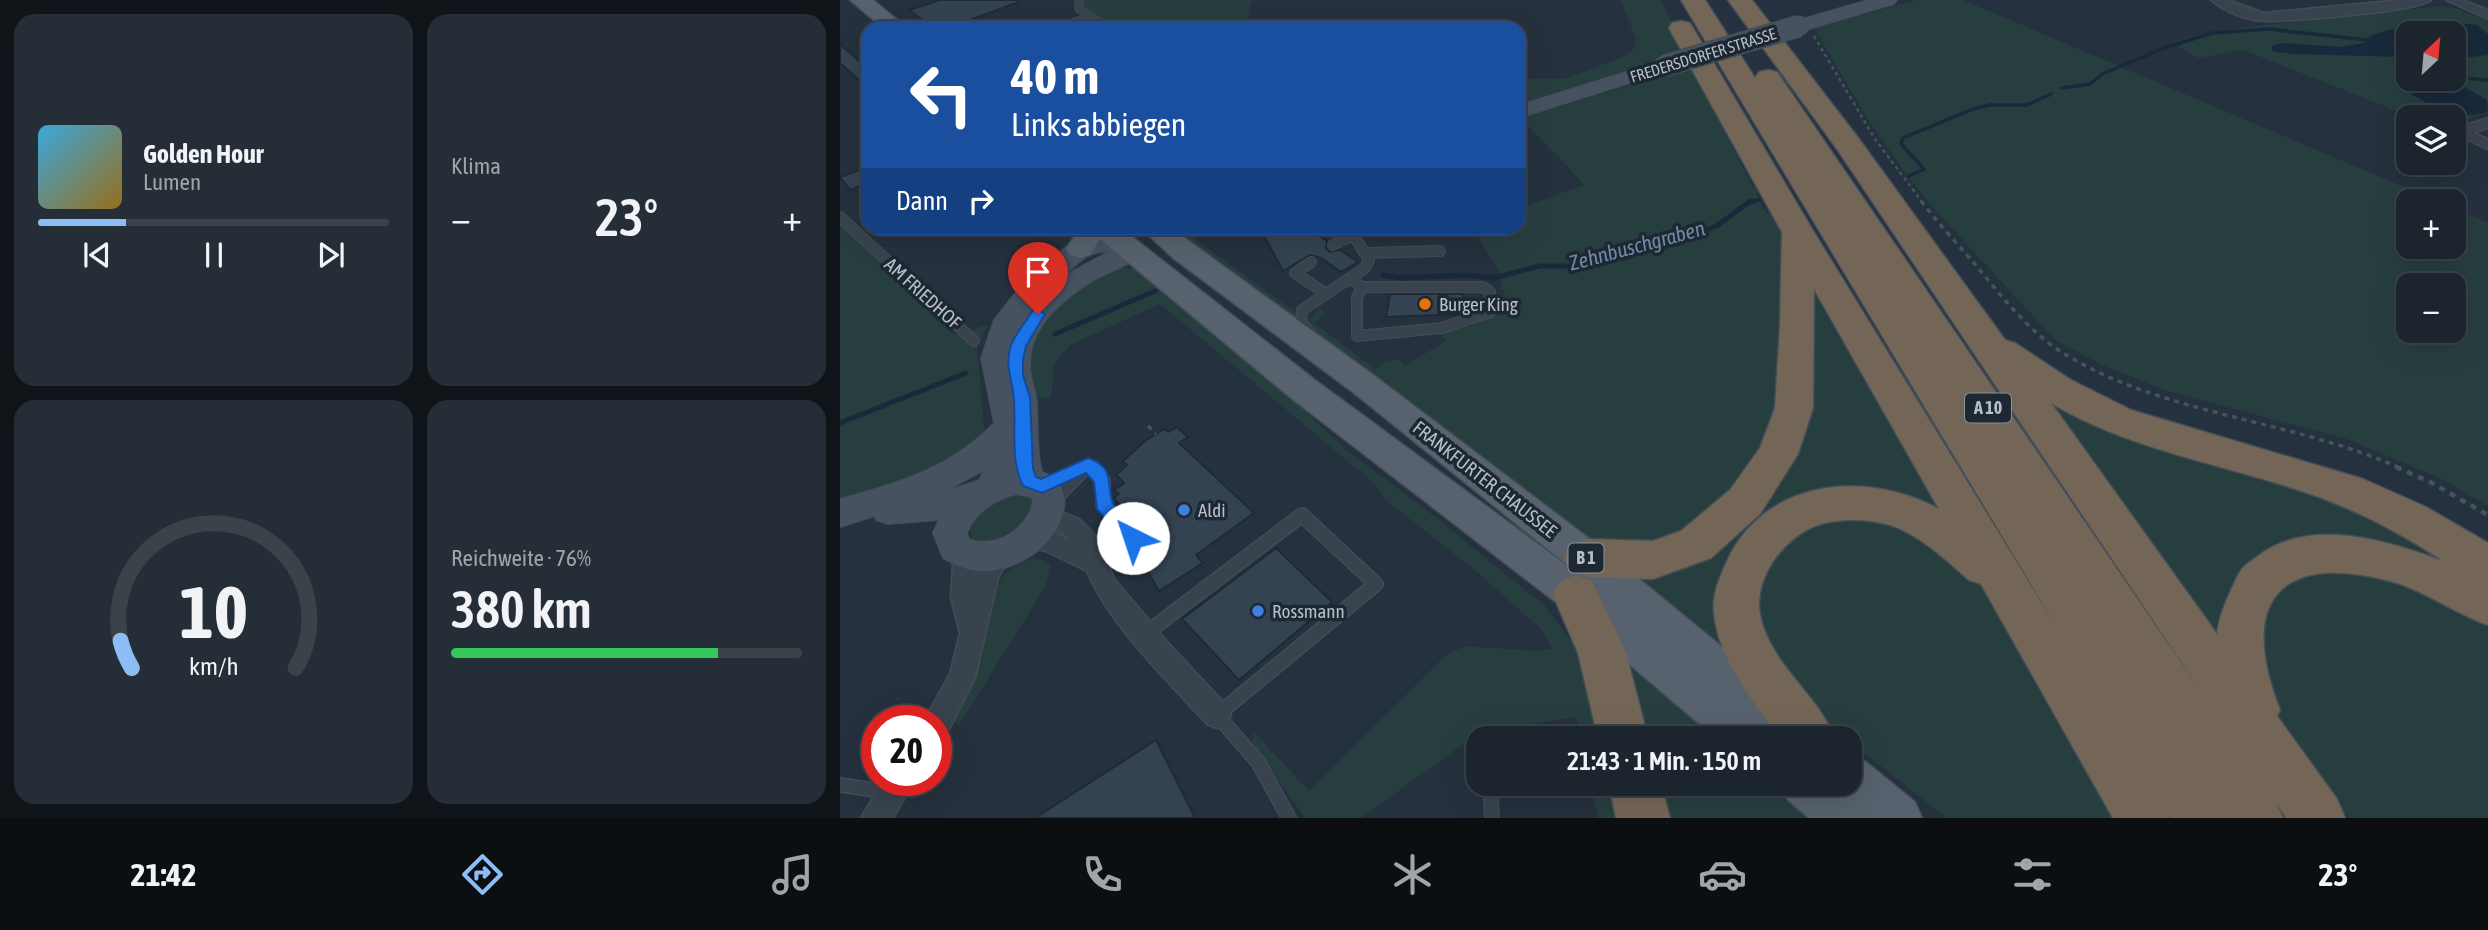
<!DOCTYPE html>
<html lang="de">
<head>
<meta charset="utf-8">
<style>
  body { margin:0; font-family:"Asap Condensed",sans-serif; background:#252d36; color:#f1f3f6; height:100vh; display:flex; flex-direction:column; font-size:26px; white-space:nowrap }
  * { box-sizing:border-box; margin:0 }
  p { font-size:23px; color:#a0a5aa }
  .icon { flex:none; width:38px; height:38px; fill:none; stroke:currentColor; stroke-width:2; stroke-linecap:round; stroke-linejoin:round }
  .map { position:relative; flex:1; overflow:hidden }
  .drawer { display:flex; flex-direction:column; gap:14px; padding:14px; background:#0f1419; width:840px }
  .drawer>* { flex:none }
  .top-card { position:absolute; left:21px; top:21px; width:665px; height:214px; border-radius:21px; box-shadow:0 7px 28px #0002,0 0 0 2px #3a424a; background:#1a4fa0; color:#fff; overflow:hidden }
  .needle { width:46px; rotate:26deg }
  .tools { position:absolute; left:1556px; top:21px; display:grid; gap:14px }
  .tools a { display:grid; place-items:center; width:70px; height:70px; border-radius:14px; background:#1c252e; box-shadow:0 7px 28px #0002,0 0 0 2px #3a424a; font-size:35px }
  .speed { position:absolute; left:21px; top:705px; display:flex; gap:14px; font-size:35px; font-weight:700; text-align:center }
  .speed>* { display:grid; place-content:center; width:91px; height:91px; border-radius:50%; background:#1c252e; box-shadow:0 7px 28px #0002,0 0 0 2px #3a424a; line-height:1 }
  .speed .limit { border:10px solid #d22; background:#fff; color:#111 }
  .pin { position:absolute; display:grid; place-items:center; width:60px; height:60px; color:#fff; margin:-72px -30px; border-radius:50% 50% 50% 0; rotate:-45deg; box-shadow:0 0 7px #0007 }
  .pin .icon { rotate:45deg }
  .me { position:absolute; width:77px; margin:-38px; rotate:319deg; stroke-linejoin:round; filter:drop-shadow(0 0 5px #0008) }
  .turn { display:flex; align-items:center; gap:24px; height:147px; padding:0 35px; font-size:32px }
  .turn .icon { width:91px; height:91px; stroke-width:2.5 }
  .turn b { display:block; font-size:49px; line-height:60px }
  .then { display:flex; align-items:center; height:66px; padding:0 35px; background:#0003; gap:14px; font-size:26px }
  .big { font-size:52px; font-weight:600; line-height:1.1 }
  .drawer .widget { flex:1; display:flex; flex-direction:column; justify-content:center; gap:10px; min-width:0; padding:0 24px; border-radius:21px; background:#252d36 }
  .drawer .dial { align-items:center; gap:0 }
  .dial svg { height:182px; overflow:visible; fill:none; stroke:#3a424a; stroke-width:7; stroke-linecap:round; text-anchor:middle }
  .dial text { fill:#f1f3f6; stroke:none }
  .song { display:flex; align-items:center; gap:21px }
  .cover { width:84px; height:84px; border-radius:10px; background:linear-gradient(135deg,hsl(200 70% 55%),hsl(40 70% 35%)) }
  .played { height:7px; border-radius:4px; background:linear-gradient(90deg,#8dbdf5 25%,#3a424a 25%) }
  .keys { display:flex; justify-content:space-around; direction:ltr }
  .heat { display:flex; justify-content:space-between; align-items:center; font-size:38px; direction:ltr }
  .charge { height:10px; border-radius:5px; background:linear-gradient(90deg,#34c759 76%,#3a424a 0) }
  .drawer .tiles { flex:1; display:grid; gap:14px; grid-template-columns:repeat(2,1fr) }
  .trip { position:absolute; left:626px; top:726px; width:396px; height:70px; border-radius:21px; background:#1c252e; box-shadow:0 7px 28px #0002,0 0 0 2px #3a424a; font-weight:600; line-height:70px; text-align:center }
  .menu { display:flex; height:112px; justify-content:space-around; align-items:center; background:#0b0f12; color:#a0a5aa }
  .menu .icon { width:49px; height:49px }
  .menu .active { color:#8dbdf5 }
  .menu b { font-size:32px; color:#f1f3f6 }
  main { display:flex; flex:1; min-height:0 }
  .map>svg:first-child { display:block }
  .green { fill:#273e3f; fill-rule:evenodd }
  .water { fill:#18293b }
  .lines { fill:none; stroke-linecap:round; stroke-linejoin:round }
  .stream-far1 { stroke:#18293b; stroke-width:3.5 }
  .stream { stroke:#18293b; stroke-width:5 }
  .building { fill:#344352; stroke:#202a35; stroke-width:2 }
  .lane-far2-casing { stroke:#424c57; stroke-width:9 }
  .lane-far1-casing { stroke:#424c57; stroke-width:12 }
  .lane-casing { stroke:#424c57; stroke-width:16 }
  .street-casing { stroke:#424c57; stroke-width:3 }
  .secondary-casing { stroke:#424c57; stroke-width:2 }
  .primary-casing { stroke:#424c57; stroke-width:3 }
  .highway-casing { stroke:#444e59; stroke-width:3 }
  .path-far2 { stroke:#405757; stroke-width:2.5; stroke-dasharray:3.5 3.5; stroke-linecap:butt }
  .path-far1 { stroke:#405757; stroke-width:3.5; stroke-dasharray:5 5; stroke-linecap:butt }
  .path { stroke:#405757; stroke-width:4.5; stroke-dasharray:6 6; stroke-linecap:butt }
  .lane-far2 { stroke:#39434e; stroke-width:7 }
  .lane-far1 { stroke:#39434e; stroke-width:10 }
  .lane { stroke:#39434e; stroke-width:13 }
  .street { fill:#39434e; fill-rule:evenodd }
  .secondary { fill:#475261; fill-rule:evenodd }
  .primary { fill:#57626e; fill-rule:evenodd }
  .highway { fill:#746656; fill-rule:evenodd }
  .secondary-bridge-casing { stroke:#424c57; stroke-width:23; stroke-linecap:butt }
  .secondary-bridge { stroke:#475261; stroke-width:21 }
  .route { fill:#1a73e8; stroke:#114b97; stroke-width:2 }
  .food-dot { fill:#e8710a; stroke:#1e2833; stroke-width:2.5 }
  .shop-dot { fill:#3f7fe0; stroke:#1e2833; stroke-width:2.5 }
  .labels { text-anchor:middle; stroke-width:7; stroke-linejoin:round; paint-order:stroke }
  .far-street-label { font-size:16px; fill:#b5bec9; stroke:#1e2833 }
  .shield { fill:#1e2833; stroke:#88919c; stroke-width:2 }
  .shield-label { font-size:18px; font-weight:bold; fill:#b5bec9 }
  .street-label { font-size:19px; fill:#b5bec9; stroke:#1e2833 }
  .poi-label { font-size:19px; fill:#b5bec9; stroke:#1e2833; text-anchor:start }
  .water-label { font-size:21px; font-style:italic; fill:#6f8ba7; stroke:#1e2833 }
</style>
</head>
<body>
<main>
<section class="drawer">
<div class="tiles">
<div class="widget">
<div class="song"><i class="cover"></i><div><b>Golden Hour</b><p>Lumen</p></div></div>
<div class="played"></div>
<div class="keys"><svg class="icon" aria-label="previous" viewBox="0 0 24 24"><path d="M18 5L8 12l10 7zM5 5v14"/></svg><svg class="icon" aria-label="pause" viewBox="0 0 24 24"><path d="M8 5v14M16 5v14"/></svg><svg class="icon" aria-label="next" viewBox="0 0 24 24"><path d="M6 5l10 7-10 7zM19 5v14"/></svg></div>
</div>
<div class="widget"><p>Klima</p>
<div class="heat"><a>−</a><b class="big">23°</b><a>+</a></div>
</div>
<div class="widget dial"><svg viewBox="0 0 100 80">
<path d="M14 69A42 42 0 1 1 86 69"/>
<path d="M14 69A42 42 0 0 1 9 57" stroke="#8dbdf5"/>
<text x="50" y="56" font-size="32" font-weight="700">10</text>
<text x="50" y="72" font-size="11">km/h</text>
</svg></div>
<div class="widget"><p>Reichweite · 76%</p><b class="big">380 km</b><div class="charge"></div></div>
</div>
</section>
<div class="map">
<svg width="1648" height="818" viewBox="0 0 1648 818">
  <rect width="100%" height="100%" fill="#25313e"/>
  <path class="green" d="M241 0H412L405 28H273L241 8Z
    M781 0H821L848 54 810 63 679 104V79H723L781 58 794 49 796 40Z
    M1077 0H1123L1597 201H1568V247H1614V208L1648 223V506L1602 479 1507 439 1327 391 1262 365 1215 340 1091 205 1064 171 1029 121 974 28ZM1568 285H1614V331H1568Z
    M1602 6 1619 9 1648 22V112L1614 124V117H1572L1403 50 1358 58 1331 43 1352 36 1405 27ZM1568 33H1614V79H1568Z
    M856 65 863 89 911 184 920 192 916 194 926 213H931L946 244 936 435 865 524 802 549 746 541 539 390 549 380 542 382C526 371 472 336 470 319L479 308 487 313 474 323 535 369 546 361 557 359 565 366 607 340 599 333C617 331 685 314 660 285L661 274 632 228H679V208L745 185 689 127 679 130V119Z
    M0 223 114 335 147 325 137 349 145 438 107 470 0 502Z
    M348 234 457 313V328L347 241Z
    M966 256 1110 524 936 513 898 663 789 577 915 509Z
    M287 268 299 270 430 379 509 452 589 512 705 606 733 644 751 677 765 738H741L736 717 640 732 521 818H465L412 743 414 732 469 791 605 656 624 646 697 651 712 649 702 630 636 571 547 501 535 484 320 304 230 345 214 364 211 398H193C192 384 186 365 189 350 196 315 252 270 287 268Z
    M1191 383 1451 479 1648 577 1438 550 1394 685Z
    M169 492 195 497 198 504 176 535 143 544 134 541 128 527 131 519Z
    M970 517H1054L1142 579 1279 818H1107L1010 742V738H1005L983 722 909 614 923 557Z
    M193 559 204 560 211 566 205 587 119 725 111 721 141 659 150 584 160 582C166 568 179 563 193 559Z
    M1515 563 1648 614V818H1510L1486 797 1424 697 1419 602 1439 581Z
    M777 649 884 738H798L777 675Z
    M751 784H777L785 818H758Z
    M811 784H938L979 818H820Z"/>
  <path class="water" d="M1621 23 1637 25 1648 34V55L1614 59V33H1568V79H1611L1647 100 1648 111C1623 125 1575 100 1557 83L1558 70 1568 62 1562 57 1452 54 1432 51V46L1443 43 1500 47 1525 43 1530 36 1552 29Z"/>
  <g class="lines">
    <path class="stream-far1" d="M1614 77 1648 80
      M1222 88 1250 84 1262 74 1324 48 1372 33 1429 29 1527 40
      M1069 176 1084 169 1061 144 1063 138 1133 109 1150 105H1187L1211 94
      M908 203 919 200"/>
    <path class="stream" d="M543 275 562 278 624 275 654 278 700 266H737L772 251 860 233 878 225 909 202 915 201
      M215 334 315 291
      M0 423 126 373"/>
  </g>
  <path class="building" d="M100 0H179V2L108 28H93L69 10Z
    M0 44 28 69V75L18 79 0 63Z
    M19 170 28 179V183L10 190 0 177Z
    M420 228H467L487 241 486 248 490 252 500 250 518 262 501 272 481 258 470 255 443 271Z
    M550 294H623L621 314 546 317Z
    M337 427 348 437 339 443 414 513 356 555 363 563 319 591 306 568 322 557 277 506 279 504 274 498 279 494 274 490 284 483 276 475 287 465 282 462 305 441 324 429 328 432Z
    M436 548 492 602 399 680 342 619Z
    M316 740 355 818H195Z"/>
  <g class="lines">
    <g class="lane-far2-casing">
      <path id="lane-far2" d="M239 0V9L269 28
        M218 28 249 17"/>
    </g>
    <g class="lane-far1-casing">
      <path id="lane-far1" d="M0 217 134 341
        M493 245 513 235
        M525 253 600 251
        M471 262 455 273 485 293
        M510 278 522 287
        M522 287H643L650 292V312L602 328 517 336V298Z
        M472 335 461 321 462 310 525 268 529 260 509 228
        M248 465 251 468
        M245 468 248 465"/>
    </g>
    <g class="lane-casing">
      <path id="lane" d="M250 467 263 480V504L308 555
        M213 500 246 467
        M305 634 462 515 536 584 377 715 418 762 449 818
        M650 784 652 818
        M0 785 49 792"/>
    </g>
    <g class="street-casing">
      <path id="street" d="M1371 0H1388L1424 13 1561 0H1591C1577 12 1450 21 1425 21 1408 21 1383 11 1371 0Z
        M1606 0H1623L1648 10V19Z
        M1648 118V128L1633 133 1648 139V149L1617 135 1621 127Z
        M207 507 239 519 255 535 275 580 329 644 387 706 391 715 387 724 377 728 367 724C328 681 269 625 247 571L206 551 181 545 177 538 181 531C197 525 215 533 230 540L223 533 199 524 195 517 199 510Z
        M121 543 129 546 137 570C142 555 151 539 168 546L172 553 158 578 135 678 106 735 96 738V721H84L110 674 120 633 111 598 113 565 109 553 113 546Z
        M44 780H75L53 818H21Z"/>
    </g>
    <g class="secondary-casing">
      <path id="secondary" d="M1028 0H1057L1054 4 959 32 950 26 952 22Z
        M824 60 831 62 834 66 831 70 679 118V105Z
        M279 232 288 234 291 240 290 243 301 244 305 250C296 264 269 271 254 280 223 299 189 326 190 366 190 379 196 391 197 403 198 423 197 443 200 463L202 472C238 484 225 526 203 546 189 560 164 571 144 571 129 572 116 565 103 558L93 533 99 520 48 524 36 520 35 516 0 527V499C58 483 111 468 154 423L141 358 154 320 187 278 231 243ZM272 250 220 278 248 255ZM144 470 139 480 104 492ZM177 494 193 498C192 527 155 550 129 539L127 533C135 512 156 499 177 494Z"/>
    </g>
    <g class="primary-casing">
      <path id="primary" d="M10 0H33L67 28H43Z
        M240 228H281L475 380 736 572 514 393 333 258 301 228H331L536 377 759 546 975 723 982 738H876L722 607 451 398 260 239 250 255 240 258 230 255 226 249Z
        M1010 755 1026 762 1075 802 1082 818H969L948 800 941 784H1010Z"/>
    </g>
    <g class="highway-casing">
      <path id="highway" d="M841 0H865L915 78 919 72 928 70 937 72 1368 702 997 149 888 0H912L1019 139 1165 340 1175 343 1231 380 1291 410 1523 479 1586 507 1648 543V625C1614 613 1586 591 1550 581 1437 551 1398 604 1440 710L1437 716 1497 799 1505 818H1446L1437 804 1443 818H1331L1328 813 1330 818H1273L1141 584 1129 580C1106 560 1079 534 1050 525 1029 519 1002 518 981 524 945 535 913 577 920 615 930 664 977 694 995 738H940C913 701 878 660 874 612 872 594 880 577 887 561 925 479 1025 469 1099 509L974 289 973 408 958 454 920 514 871 558 813 579 746 577 730 571 724 558 730 545 746 539 813 541 841 531 890 490 920 448 935 408 940 325 942 232 829 28 832 23 841 21 850 23 853 28 972 229 1222 636ZM1211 403C1293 452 1387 464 1476 496 1521 512 1564 535 1603 561 1548 541 1471 516 1418 556 1413 560 1406 564 1402 569 1398 574 1395 582 1392 588 1385 603 1379 617 1377 634Z
        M736 575 752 581 786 653 808 738H758L738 653 713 595 720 581Z
        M769 784H821L830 818H776Z"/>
    </g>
    <path class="path-far2" d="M974 36 1035 139 1083 203"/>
    <path class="path-far1" d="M1081 201C1097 222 1116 242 1133 262 1159 293 1189 332 1223 353 1325 416 1451 419 1560 468
      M350 233 360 228
      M308 426 316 434"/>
    <path class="path" d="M1556 467 1590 482 1648 515"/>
    <use href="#lane-far2" class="lane-far2"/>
    <use href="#lane-far1" class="lane-far1"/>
    <use href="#lane" class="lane"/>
    <use href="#street" class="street"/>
    <use href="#secondary" class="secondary"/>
    <use href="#primary" class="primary"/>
    <use href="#highway" class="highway"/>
    <g class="secondary-bridge-casing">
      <path id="secondary-bridge" d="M824 66 959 26"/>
    </g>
    <use href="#secondary-bridge" class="secondary-bridge"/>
  </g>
  <path class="route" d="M198 309 205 314 186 346 183 360V375L190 397 193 468 196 477 201 479 248 458C278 468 265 488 273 503 279 513 291 523 299 532L302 538 299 543 293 545 287 543 257 509 254 482 246 473 202 493 183 486C170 461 176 428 174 401 173 382 165 367 170 348 174 335 186 322 193 310Z"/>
  <circle class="food-dot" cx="585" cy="304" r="7"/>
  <g class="shop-dot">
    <circle cx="344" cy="510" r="7"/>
    <circle cx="418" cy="611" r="7"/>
  </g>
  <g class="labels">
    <g class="far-street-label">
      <text transform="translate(863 55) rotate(-17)" y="6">FREDERSDORFER STRASSE</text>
    </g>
    <g class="shield">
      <rect x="1125" y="393.5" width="46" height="29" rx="5"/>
      <rect x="728.5" y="543.5" width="35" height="29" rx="5"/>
    </g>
    <g class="shield-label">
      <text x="1148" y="414">A 10</text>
      <text x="746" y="564">B 1</text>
    </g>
    <g class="street-label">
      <text transform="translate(83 293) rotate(42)" y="7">AM FRIEDHOF</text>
      <text transform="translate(645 479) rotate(38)" y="7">FRANKFURTER CHAUSSEE</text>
    </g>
    <g class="poi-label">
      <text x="599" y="311">Burger King</text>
      <text x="358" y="517">Aldi</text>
      <text x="432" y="618">Rossmann</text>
    </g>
    <g class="water-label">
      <text transform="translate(797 246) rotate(-15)" y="7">Zehnbuschgraben</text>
    </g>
  </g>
</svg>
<div class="tools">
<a><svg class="needle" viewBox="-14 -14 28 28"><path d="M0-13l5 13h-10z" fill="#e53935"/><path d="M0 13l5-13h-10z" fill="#a0a5aa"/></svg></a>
<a><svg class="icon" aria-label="layers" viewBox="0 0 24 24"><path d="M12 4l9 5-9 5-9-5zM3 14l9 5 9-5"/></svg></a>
<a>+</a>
<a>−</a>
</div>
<div class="speed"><div class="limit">20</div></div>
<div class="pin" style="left:198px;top:314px;background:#d93025"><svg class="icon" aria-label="arrive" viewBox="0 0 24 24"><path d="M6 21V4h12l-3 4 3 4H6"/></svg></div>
<svg class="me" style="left:293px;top:538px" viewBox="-20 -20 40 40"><circle r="19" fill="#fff"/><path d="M0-13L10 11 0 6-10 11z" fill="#1a73e8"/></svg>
<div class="trip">21:43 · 1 Min. · 150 m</div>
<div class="top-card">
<div class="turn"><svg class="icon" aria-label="left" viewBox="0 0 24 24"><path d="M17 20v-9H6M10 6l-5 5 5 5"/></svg><div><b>40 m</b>Links abbiegen</div></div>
<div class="then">Dann<svg class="icon" aria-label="right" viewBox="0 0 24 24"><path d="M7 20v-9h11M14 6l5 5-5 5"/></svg></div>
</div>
</div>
</main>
<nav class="menu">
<b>21:42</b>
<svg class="icon active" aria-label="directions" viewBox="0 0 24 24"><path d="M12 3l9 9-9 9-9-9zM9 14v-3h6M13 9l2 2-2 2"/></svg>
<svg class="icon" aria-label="music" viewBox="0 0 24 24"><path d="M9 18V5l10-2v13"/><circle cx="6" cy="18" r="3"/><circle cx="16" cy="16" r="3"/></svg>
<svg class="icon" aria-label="phone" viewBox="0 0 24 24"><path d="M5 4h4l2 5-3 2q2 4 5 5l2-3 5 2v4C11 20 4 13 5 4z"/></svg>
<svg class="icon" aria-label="climate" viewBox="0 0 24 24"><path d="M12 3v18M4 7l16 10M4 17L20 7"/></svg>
<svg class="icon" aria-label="car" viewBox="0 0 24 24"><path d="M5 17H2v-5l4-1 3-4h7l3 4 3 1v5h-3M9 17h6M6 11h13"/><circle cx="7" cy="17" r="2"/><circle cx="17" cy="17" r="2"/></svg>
<svg class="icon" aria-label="filters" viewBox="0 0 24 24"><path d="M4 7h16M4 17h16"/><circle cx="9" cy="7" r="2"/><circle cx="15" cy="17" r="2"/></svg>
<b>23°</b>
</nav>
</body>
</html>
